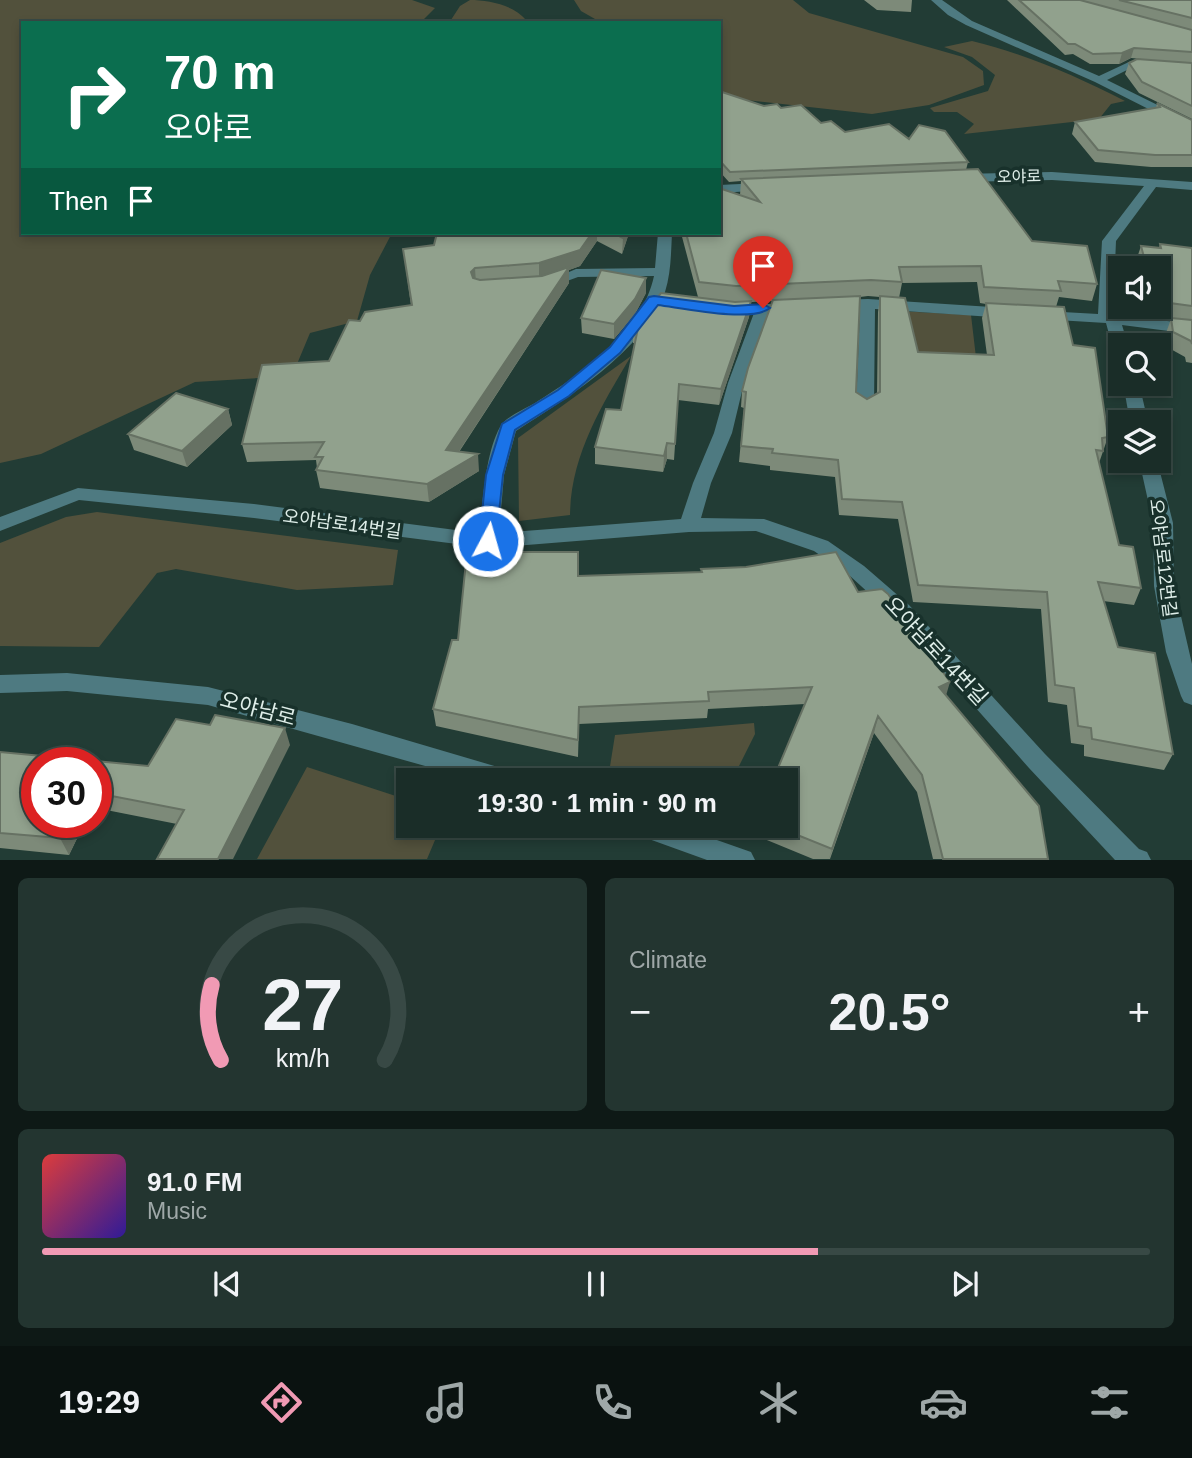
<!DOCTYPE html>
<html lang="en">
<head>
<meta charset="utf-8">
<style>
  body { margin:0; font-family:Helvetica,"Noto Sans KR",sans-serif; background:#233530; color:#f1f3f6; height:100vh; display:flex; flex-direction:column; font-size:26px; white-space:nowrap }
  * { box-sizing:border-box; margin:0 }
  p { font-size:23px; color:#9fa8a8 }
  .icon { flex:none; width:38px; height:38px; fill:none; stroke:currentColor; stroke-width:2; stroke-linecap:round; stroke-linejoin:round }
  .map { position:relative; height:860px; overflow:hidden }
  .details { display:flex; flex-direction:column; gap:18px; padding:18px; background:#0e1916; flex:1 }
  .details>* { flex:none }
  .top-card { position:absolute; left:21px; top:21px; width:700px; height:214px; border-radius:0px; box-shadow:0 4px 10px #0003,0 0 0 2px #384945; background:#0b6e4f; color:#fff; overflow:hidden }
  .tools { position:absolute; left:1108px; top:256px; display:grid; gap:14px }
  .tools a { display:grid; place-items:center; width:63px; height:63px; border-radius:0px; background:#1a2d28; box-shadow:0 4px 10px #0003,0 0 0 2px #384945; font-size:35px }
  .speed { position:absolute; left:21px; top:747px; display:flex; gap:14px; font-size:35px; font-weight:700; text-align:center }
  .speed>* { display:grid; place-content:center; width:91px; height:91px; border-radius:50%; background:#1a2d28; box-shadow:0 4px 10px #0003,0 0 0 2px #384945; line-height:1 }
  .speed .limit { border:10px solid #d22; background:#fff; color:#111 }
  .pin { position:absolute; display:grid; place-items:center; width:60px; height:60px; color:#fff; margin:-72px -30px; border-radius:50% 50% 50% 0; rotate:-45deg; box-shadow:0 0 7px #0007 }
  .pin .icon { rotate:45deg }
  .me { position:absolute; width:77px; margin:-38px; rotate:6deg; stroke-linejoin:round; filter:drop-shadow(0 0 5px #0008) }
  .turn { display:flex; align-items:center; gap:24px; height:147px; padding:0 28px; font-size:32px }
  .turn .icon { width:91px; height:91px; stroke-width:2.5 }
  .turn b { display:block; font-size:49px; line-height:60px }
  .then { display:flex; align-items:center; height:66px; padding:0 28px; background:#0003; gap:14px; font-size:26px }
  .big { font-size:52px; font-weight:800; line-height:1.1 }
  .details .card { flex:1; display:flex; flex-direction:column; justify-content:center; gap:10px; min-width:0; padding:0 24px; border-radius:10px; background:#233530 }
  .details .dial { align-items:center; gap:0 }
  .dial svg { height:182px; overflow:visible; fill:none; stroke:#384945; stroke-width:7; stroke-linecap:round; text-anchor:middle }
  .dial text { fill:#f1f3f6; stroke:none }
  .song { display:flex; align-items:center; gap:21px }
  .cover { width:84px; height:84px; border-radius:10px; background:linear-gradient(135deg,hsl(0 70% 55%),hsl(250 70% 35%)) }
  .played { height:7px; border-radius:4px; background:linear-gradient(90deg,#f19ab4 70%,#384945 70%) }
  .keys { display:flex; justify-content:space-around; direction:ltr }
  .heat { display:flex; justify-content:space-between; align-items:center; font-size:38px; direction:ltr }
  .details .tiles { flex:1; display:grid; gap:18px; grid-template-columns:1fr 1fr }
  .card:last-child { grid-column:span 2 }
  .trip { position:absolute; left:396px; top:768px; width:402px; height:70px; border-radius:0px; background:#1a2d28; box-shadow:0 4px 10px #0003,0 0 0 2px #384945; font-weight:800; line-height:70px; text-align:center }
  .menu { display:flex; height:112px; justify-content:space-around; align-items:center; background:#0a1210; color:#9fa8a8 }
  .menu .icon { width:49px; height:49px }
  .menu .on { color:#f19ab4 }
  .menu b { font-size:32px; color:#f1f3f6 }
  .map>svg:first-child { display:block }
  .green { fill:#52513c }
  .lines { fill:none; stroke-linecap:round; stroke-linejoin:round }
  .minor { fill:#4e7a81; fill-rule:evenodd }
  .wall { fill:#7d8a79; fill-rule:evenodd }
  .shaded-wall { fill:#667163 }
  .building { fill:#91a18d; stroke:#667163; stroke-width:2 }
  .route { fill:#1a73e8; stroke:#114b97; stroke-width:2 }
  .labels { text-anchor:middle; stroke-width:7; stroke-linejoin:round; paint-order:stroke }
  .far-street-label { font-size:16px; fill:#dfeee9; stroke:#18312b }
  .street-label { font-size:18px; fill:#dfeee9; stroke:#18312b }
  .near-street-label { font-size:21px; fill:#dfeee9; stroke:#18312b }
</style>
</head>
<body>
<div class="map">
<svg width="1192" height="860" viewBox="0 0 1192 860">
  <rect width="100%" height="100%" fill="#223c35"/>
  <path class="green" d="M0 0H412L435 8 420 23H23V233H392L370 275 357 321 310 333 292 376 195 382 41 454 0 463Z
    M470 0C488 0 514 5 526 20L449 23 460 6Z
    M574 0H793L809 13 963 57 983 71 984 85 929 105 872 114 719 97V23H602L581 11Z
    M972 41C1026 54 1076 76 1125 101L1111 104 1099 119 964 134 974 124 957 112H934L930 108 988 91 995 75 972 57 944 47Z
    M880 310 971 315 977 366 879 357Z
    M631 356C601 407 571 455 570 515L519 521 518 438Z
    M97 512 398 550 393 585 297 590 176 569 157 573 99 647 0 646V543L66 517Z
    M754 723 755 734 732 780 608 779 615 735Z
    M307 767 408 800V826H441L427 859H257Z"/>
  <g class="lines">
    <path class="minor" d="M931 0H942L972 21 1099 76 1131 61 1192 65V71L1133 67 1107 80 1192 122V131L1095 82 966 25 948 15Z
      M1052 172 1192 182V190L1156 187 1116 241 1113 312 1117 315 1192 324V334L1122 325 1128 345H1120V350L1112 345 1106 323 1040 319 1037 316 1040 313 1045 311 1098 314 1102 241 1144 186 1052 180 960 182 954 178 960 174Z
      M761 183 767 187 766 190 719 193V185Z
      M658 233H672C671 253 671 273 665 292 644 351 566 399 516 431L504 475 499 533 681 519 693 483 714 433 728 383 754 313 727 314 719 309 727 304H799L802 307 799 310 769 312 744 383 732 433 711 483 701 518 764 519 828 541 864 566 909 605 1045 754 1139 849 1147 852 1151 860H1115L1029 768 895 617 850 576 814 551 756 531 689 532 488 548 254 518 79 500 0 531V517L78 488 254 504 479 533C483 503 485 454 500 427 505 417 525 409 535 403 581 374 642 333 654 276L578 277 548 288 541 284 576 269 655 268Z
      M868 299 1007 308 1015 313 1007 318 875 309 874 408 865 413 856 408 860 309 836 310 828 305 836 300Z
      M1123 383H1139L1148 422H1130Z
      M1139 460H1157L1173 523 1174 586 1192 664V705L1184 702 1181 696 1166 652 1154 586 1153 523Z
      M67 673 208 687 352 724 508 770 517 773 520 780H475L208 705 67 691 0 693V675Z
      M632 826H677L751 852 755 860H707L635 834Z"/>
  </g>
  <path class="wall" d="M864 0H912L911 12 877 10Z
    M1007 0H1192V119L1139 93 1125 74 1129 63 1152 60 1131 58 1119 64H1090L1073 54 1065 55Z
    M719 91 764 106 781 108 845 132 909 139 968 162 966 170 1032 241 1097 284 1092 301 1059 297 1056 307 1073 345 1108 437 1099 463 1119 545 1141 588 1134 605 1103 601 1118 647 1173 754 1164 770 1084 756V745L1071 743 1067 705 1048 702 1041 609 913 602 898 519 839 515 835 477 770 470V466L739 462 744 408 741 407 742 391 772 301 751 302 749 317 719 405 678 400 674 460 667 459 663 472 595 464V447L621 410 635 343H633V327L698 297 681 233H719L740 195 741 181 729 182 719 171ZM977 282 980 303 986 304 982 318 987 355 918 352 899 298 902 283ZM868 296 880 297 878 312 877 394 867 399 856 392 860 297Z
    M1157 103 1192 120V167H1151L1095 162 1072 134 1075 122 1156 108Z
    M437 233H629L622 254 597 241 580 266 569 270V283L459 452 479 471 429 502 320 488 316 470 317 468 316 460 247 462 242 444 329 361 360 321 411 305 403 249 434 245Z
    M1160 244 1192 248V363L1186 362 1185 357 1167 347 1166 333 1171 319 1164 318 1162 300H1158V268H1138L1136 261 1141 246 1159 248Z
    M646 293 635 314 614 339 582 333 581 318Z
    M228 409 232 425 187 467 134 450 128 434Z
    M701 569 858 592 946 695 1048 859H933L917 792 874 733 830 859H813L755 835 756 826H786L805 704 708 709 707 718 579 724 578 757 436 726 433 709 458 640 578 576 701 572Z
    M290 745 177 824 96 808V763L37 822H85L69 855 0 848V752L148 766Z"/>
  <path class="shaded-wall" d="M1134 48 1131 58 1119 64 1122 53Z
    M592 233H597V241L580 266 569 270V283L448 468 446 450 539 279V263Z
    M624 233H629L622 254 623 238Z
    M475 268 476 284 471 272Z
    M646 278V293L635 314 614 339V324Z
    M751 301 749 317 719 405 721 389Z
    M228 409 232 425 187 467 182 451Z
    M667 443V459L663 472 664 456Z
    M478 454 479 471 429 502 427 484Z
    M950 682 945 699 939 687Z
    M878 716 874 733 829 859 832 849Z
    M285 728 290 745 233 859H218Z
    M68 822H85L69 855 60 838Z"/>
  <path class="building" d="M1019 0H1080L1192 30V52L1134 48 1122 53 1093 54 1075 44H1068Z
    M1119 0H1192V18Z
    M1137 59 1192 63V106L1142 82 1129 63Z
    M719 91 764 106 777 104 781 108 801 105 821 123 831 121 845 132 889 124 909 139 919 125 945 131 968 162 730 172 719 160Z
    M1157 103 1192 120V155H1155L1098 150 1075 122 1160 107Z
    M978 169 1032 241 1087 246 1097 284 1058 281 1061 291 984 287 981 266 899 267 902 282 871 280 736 286 699 282 686 233H719V188L760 202 741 179Z
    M437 233H592L580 250 539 263 475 268 471 272 473 278 480 280 542 276 569 267 446 450 478 454 427 484 316 470 323 457H315L324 442 242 444 262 365 329 361 349 320 360 321 365 312 412 305 403 249 434 245Z
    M613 233H624L623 238Z
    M1160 244 1192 248V306L1170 303 1167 285 1158 284V268H1147L1141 246 1161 248Z
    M601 270 646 278 635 299 614 324 581 318Z
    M661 293 735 302 751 301 721 389 679 384 675 444 667 443 664 456 595 447 606 409 621 410 638 328 633 327Z
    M860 296 856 392 867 399 880 392V296L905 298 918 352 994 355 986 303 1064 307 1073 345 1095 348 1108 437 1102 438 1103 451 1096 450 1119 545 1133 547 1141 588 1098 582 1118 647 1155 653 1173 754 1092 739 1091 728 1078 726 1074 688 1055 685 1047 592 918 585 902 502 842 499 838 460 772 453 773 449 741 446 746 392 742 391 748 368 773 300Z
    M1171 318 1192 320V344L1191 341 1173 332Z
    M176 393 228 409 182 451 128 434Z
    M467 552H578V576L702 572 701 569 746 567 836 552 858 592 882 589 888 594 950 682 939 687 1039 806 1048 859H943L922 775 878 716 832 849 775 826H786V780H773L812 687 708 692 709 701 579 707 578 740 433 709 452 640H458Z
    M215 715 285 728 218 859H157L184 810 96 793V763H37V822H68L60 838 0 833V752L148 766 176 719 210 725Z"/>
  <path class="route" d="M654 296 734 306 763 304 770 308C752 323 682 308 658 305L620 353 569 396 515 430 503 475 496 541 494 546H481L479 541 486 475 502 424 558 390 610 347 649 297Z"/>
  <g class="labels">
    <g class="far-street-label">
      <text transform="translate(1019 176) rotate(-1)" y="6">오야로</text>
    </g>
    <g class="street-label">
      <text transform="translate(342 524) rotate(8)" y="6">오야남로14번길</text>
      <text transform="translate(1163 558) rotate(83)" y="6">오야남로12번길</text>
    </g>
    <g class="near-street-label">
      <text transform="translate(936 651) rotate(47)" y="7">오야남로14번길</text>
      <text transform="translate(258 709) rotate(15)" y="7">오야남로</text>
    </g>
  </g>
</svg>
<div class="tools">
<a><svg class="icon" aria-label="sound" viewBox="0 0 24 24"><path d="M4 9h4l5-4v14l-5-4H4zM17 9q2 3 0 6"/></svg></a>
<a><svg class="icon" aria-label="search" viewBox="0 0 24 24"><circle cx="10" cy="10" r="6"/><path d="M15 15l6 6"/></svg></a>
<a><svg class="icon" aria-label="layers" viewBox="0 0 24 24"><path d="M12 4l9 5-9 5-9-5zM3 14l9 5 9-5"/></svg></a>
</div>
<div class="speed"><div class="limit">30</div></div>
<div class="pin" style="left:763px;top:308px;background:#d93025"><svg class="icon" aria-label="arrive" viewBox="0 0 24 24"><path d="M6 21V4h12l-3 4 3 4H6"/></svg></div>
<svg class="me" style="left:488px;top:541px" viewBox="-20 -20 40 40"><circle r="17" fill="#1a73e8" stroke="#fff" stroke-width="3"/><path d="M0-11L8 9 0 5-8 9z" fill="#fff"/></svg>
<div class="trip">19:30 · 1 min · 90 m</div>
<div class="top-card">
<div class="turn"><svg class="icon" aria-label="right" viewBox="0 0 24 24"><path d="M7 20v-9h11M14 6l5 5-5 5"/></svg><div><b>70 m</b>오야로</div></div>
<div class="then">Then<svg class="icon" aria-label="arrive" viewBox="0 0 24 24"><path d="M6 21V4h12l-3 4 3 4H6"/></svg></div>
</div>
</div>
<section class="details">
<div class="tiles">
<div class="card dial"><svg viewBox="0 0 100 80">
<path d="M14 69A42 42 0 1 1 86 69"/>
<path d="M14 69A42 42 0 0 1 10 36" stroke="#f19ab4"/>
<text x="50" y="56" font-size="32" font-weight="700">27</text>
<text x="50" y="72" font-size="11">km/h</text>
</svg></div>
<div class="card"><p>Climate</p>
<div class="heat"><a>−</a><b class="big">20.5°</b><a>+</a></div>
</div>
<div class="card">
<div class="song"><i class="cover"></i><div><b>91.0 FM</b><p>Music</p></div></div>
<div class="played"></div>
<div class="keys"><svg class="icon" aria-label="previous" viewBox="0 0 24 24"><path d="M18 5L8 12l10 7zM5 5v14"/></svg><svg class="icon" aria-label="pause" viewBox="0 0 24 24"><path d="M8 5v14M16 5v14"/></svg><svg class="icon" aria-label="next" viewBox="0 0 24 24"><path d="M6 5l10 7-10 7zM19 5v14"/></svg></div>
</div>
</div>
</section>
<nav class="menu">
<b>19:29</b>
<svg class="icon on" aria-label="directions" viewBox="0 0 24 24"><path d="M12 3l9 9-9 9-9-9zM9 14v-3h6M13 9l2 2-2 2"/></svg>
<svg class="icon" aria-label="music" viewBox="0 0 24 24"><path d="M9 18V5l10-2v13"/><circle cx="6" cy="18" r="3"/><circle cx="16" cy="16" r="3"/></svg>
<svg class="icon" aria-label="phone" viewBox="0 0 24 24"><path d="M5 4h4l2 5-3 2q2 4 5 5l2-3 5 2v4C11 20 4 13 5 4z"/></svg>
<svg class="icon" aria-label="climate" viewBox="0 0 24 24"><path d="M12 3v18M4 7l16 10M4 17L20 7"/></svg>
<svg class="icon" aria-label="car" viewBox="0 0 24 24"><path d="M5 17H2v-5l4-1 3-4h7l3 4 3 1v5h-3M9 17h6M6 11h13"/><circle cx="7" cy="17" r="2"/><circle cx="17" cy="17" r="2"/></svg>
<svg class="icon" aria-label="filters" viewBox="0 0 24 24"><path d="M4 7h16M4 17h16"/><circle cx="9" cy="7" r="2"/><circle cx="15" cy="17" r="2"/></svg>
</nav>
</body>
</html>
